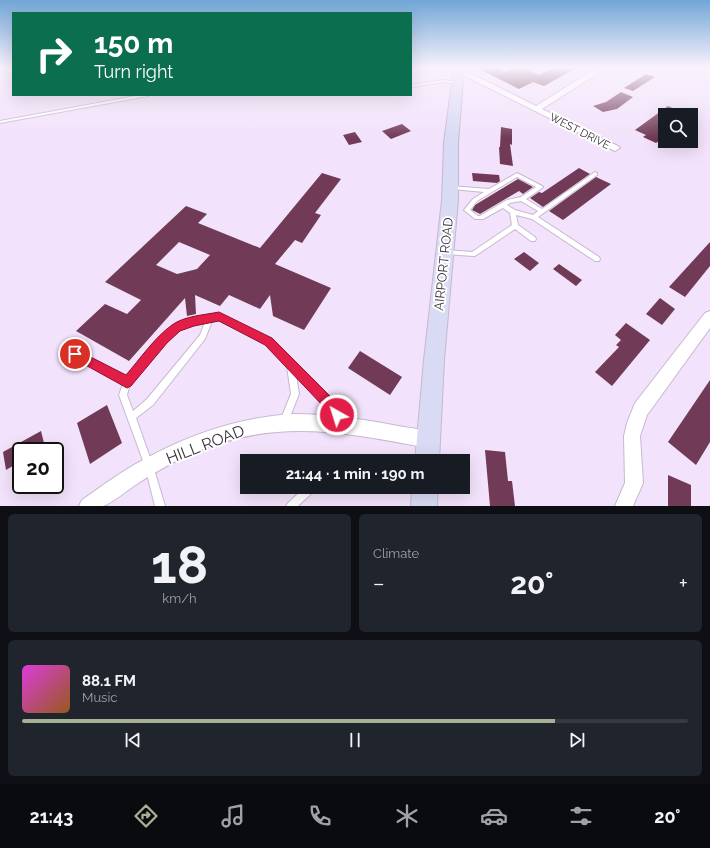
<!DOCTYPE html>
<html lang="en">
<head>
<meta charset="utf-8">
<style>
  body { margin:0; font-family:Raleway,sans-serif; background:#20242c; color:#f1f3f6; height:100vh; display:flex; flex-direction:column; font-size:15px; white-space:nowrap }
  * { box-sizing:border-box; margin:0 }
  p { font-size:13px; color:#9ea1a6 }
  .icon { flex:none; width:22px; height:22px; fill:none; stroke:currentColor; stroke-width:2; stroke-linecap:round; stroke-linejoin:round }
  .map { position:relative; height:506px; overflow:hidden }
  .sheet { display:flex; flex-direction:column; gap:8px; padding:8px; background:#0d0f14; flex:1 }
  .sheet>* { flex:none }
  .hud { position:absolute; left:12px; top:12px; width:400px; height:84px; border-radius:0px; box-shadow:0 4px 16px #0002; background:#0b6e4f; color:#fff; overflow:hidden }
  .fabs { position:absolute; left:658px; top:108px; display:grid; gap:8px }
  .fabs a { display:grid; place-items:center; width:40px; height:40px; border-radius:0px; background:#171b24; box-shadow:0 4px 16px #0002; font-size:20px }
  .speed { position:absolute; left:12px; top:442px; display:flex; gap:8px; font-size:20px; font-weight:700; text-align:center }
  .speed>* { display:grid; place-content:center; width:52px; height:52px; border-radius:50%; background:#171b24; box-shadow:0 4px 16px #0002; line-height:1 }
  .speed .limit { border:2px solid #111; border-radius:6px; background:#fff; color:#111 }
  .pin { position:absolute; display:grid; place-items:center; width:34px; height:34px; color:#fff; margin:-17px; border:2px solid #fff; border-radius:50%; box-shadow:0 1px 4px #0007 }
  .me { position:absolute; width:44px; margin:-22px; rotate:321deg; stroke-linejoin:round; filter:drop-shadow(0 0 3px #0008) }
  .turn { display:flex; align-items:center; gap:14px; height:84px; padding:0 16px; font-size:18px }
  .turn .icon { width:52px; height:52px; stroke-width:2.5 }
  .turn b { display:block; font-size:28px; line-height:34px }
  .big { font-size:30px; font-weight:700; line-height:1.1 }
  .sheet .widget { flex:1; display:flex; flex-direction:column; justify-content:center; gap:6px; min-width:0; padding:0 14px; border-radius:6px; background:#20242c }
  .sheet .dial { align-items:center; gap:0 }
  .dial b { font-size:52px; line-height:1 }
  .song { display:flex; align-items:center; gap:12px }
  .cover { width:48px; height:48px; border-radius:6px; background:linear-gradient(135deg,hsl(300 70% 55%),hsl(30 70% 35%)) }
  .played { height:4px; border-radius:2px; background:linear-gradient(90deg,#a4b291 80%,#363941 80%) }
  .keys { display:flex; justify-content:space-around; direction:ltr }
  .heat { display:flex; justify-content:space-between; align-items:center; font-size:22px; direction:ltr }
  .sheet .tiles { flex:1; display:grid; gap:8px; grid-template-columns:1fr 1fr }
  .widget:last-child { grid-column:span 2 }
  .trip { position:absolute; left:240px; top:454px; width:230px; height:40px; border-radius:0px; background:#171b24; box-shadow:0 4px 16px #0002; font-weight:700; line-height:40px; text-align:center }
  .tabs { display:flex; height:64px; justify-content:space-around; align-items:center; background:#090b0e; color:#9ea1a6 }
  .tabs .icon { width:28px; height:28px }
  .tabs .selected { color:#a4b291 }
  .tabs b { font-size:18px; color:#f1f3f6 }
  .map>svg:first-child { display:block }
  .building { fill:#713a57; fill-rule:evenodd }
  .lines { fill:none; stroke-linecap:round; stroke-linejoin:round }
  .lane-casing { stroke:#c7b8d0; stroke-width:2 }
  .street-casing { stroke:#c7b8d0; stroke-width:2 }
  .secondary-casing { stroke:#c7b8d0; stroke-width:2 }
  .lane { fill:#fff; fill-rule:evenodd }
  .street { fill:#fff; fill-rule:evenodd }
  .secondary { fill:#d9daf4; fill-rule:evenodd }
  .route { fill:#e11d48; stroke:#92132f }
  .labels { text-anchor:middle; stroke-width:4; stroke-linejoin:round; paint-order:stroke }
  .far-street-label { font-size:11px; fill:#37313a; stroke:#fff }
  .street-label { font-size:13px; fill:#37313a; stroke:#fff }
  .near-street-label { font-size:16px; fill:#37313a; stroke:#fff }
</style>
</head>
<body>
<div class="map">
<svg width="710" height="506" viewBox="0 0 710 506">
  <rect width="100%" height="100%" fill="#f2e2fb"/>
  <path class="building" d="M475 67H497L504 72 515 67H523L539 75 555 67H578L544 86 533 82 519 89Z
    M646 74 655 77 633 91 624 88Z
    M621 92 633 97 617 109 603 112 593 106 606 102Z
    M668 106 688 115H665V144L659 141 656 143 643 137 646 135 635 130Z
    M402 124 411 131 391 139 382 131Z
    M501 127 512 129V145L510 144 513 166 500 164 499 147H500Z
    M355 132 362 142 349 145 343 135Z
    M579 168 590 174 543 207 530 198 539 192 542 193Z
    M322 173 341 179 315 213 321 215 302 243 295 240 275 264 331 288 304 330 273 316 270 295 260 309 229 295 220 306 195 295 196 314 187 316 185 298 129 361 76 331 105 304 127 314 141 300 105 282 186 206 207 214 198 223 260 248ZM179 242 210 255 197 269 177 274 156 265Z
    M472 173 499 175 500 181 497 183 473 181Z
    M596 177 611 184 563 220 549 211Z
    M518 179 533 187 523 194 519 191 480 214 472 210 475 205Z
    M710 242V266L685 297 669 287Z
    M524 252 539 263 530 271 514 259Z
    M559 264 582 280 576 286 553 269Z
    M660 298 675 309 662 325 646 314Z
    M626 323 650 340 612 386 595 372 619 347 616 345 621 340 615 335Z
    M360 351 402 377 390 395 348 368Z
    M710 380V442L696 465 668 442Z
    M107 405 122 443 90 464 77 423Z
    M41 431 45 447 39 451H21V461L6 470 3 452Z
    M485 450 505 452 508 481H512L515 506H490Z
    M668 475 691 485V506H668Z"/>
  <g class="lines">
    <g class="lane-casing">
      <path id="lane" d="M13 69V71L0 76V74Z
        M444 80 458 82 460 83 458 84 444 82 411 87V85Z
        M141 95H150L148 96 0 123V121Z
        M595 172 597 173V175L538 217 599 257 600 259 599 261H595L532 219 516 215 518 225 535 237 536 239 535 241H531L515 229 475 256H473L446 254H444L443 252 444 250H446L472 252 512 225 510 213 503 208 483 219H475L464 210 473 199 484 192 452 189 450 188 449 187 450 186 489 189 517 173 542 186 543 187 542 188 526 199 542 209ZM517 177 536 187 521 197 507 200 480 216H478L470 210 477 201ZM521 201 538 211 533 215 515 210 507 205 510 203Z
        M210 314C214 315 217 313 221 315L272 340 333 401 347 423 346 426 343 427 340 426 327 407 296 375 299 394 287 424 284 425 281 424 280 421 291 394 287 366 266 344 218 320 212 321 205 339 153 405 136 418 153 466 165 506H155L145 466 119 395 123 384 72 356 71 354 72 352 75 351 78 352 126 377 162 337 174 326 194 318 207 316ZM205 322 200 335 147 399 133 411 127 395 130 384 166 341 178 330 194 324Z
        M305 487H316L315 490 298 506H286L288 503Z"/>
    </g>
    <g class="street-casing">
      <path id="street" d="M598 67H608L542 109 618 146 620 148 615 151 455 71 456 69H462L536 106Z
        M710 311V328L647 415 640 436 643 483 633 506H615L625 483 624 436 627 423 635 403 705 313Z
        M294 414C329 414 363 419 398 426 410 428 423 429 434 434L436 440 434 446 428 448C339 431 270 417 184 457 166 466 150 475 134 486 126 491 111 504 103 506 96 506 86 506 79 506L82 500C102 486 122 471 143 460 190 434 240 417 294 414Z"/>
    </g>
    <g class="secondary-casing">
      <path id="secondary" d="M454 67H464L458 143V200L444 360 439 461H415L424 360 442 200 444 143Z
        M412 487H438L437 506H411Z"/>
    </g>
    <use href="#lane" class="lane"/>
    <use href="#street" class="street"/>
    <use href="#secondary" class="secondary"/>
  </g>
  <linearGradient id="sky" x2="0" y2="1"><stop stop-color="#71a6d6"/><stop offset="0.49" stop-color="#f9f2fd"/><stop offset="1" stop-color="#f9f2fd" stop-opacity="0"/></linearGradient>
  <rect width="710" height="138" fill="url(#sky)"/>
  <path class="route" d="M219 312 272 338 334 400 343 415 342 419 337 421 333 419 325 408 265 345 219 321 194 326 180 331 167 343 131 386 127 388 71 357 70 354 71 350 75 349 126 375C140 359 154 338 172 325 184 316 204 315 219 312Z"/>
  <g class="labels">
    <g class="far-street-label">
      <text transform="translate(580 131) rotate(27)" y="4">WEST DRIVE</text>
    </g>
    <g class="street-label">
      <text transform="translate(443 264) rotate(-84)" y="5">AIRPORT ROAD</text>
    </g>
    <g class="near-street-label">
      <text transform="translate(205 444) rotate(-21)" y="6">HILL ROAD</text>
    </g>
  </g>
</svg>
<div class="fabs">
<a><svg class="icon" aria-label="search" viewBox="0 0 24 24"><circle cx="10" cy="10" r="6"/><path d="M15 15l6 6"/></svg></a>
</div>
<div class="speed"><div class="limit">20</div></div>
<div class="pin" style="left:75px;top:354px;background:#d93025"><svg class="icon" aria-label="arrive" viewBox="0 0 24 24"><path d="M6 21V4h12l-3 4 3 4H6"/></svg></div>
<svg class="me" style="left:337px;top:415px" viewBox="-20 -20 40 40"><circle r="17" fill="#e11d48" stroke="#fff" stroke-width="3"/><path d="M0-11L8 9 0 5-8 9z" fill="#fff"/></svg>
<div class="trip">21:44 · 1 min · 190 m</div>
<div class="hud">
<div class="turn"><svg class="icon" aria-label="right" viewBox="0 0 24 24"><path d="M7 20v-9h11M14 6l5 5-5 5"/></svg><div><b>150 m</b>Turn right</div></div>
</div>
</div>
<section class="sheet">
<div class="tiles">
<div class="widget dial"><b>18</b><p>km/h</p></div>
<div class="widget"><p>Climate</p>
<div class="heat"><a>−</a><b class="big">20°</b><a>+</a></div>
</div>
<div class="widget">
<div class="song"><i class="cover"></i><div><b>88.1 FM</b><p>Music</p></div></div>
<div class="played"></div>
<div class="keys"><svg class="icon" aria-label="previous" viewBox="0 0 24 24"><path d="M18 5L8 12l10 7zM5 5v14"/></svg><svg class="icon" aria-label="pause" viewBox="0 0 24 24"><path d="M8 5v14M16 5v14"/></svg><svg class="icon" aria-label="next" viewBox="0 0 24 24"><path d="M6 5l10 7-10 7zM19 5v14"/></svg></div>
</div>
</div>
</section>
<nav class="tabs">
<b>21:43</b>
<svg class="icon selected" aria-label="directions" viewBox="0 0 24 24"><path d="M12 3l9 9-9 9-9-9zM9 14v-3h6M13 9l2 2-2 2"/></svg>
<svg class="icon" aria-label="music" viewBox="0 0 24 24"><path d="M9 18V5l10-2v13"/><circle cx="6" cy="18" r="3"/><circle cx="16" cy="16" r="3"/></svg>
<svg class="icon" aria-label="phone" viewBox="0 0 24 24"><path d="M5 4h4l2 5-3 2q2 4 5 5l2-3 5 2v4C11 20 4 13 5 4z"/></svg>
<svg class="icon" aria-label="climate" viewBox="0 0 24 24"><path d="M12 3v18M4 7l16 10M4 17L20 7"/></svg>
<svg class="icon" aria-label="car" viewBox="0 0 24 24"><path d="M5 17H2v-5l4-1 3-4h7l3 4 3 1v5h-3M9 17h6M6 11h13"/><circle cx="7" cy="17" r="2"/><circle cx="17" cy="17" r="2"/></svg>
<svg class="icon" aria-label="filters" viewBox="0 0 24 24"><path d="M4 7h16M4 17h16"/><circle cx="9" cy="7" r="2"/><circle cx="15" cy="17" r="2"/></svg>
<b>20°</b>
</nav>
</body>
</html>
